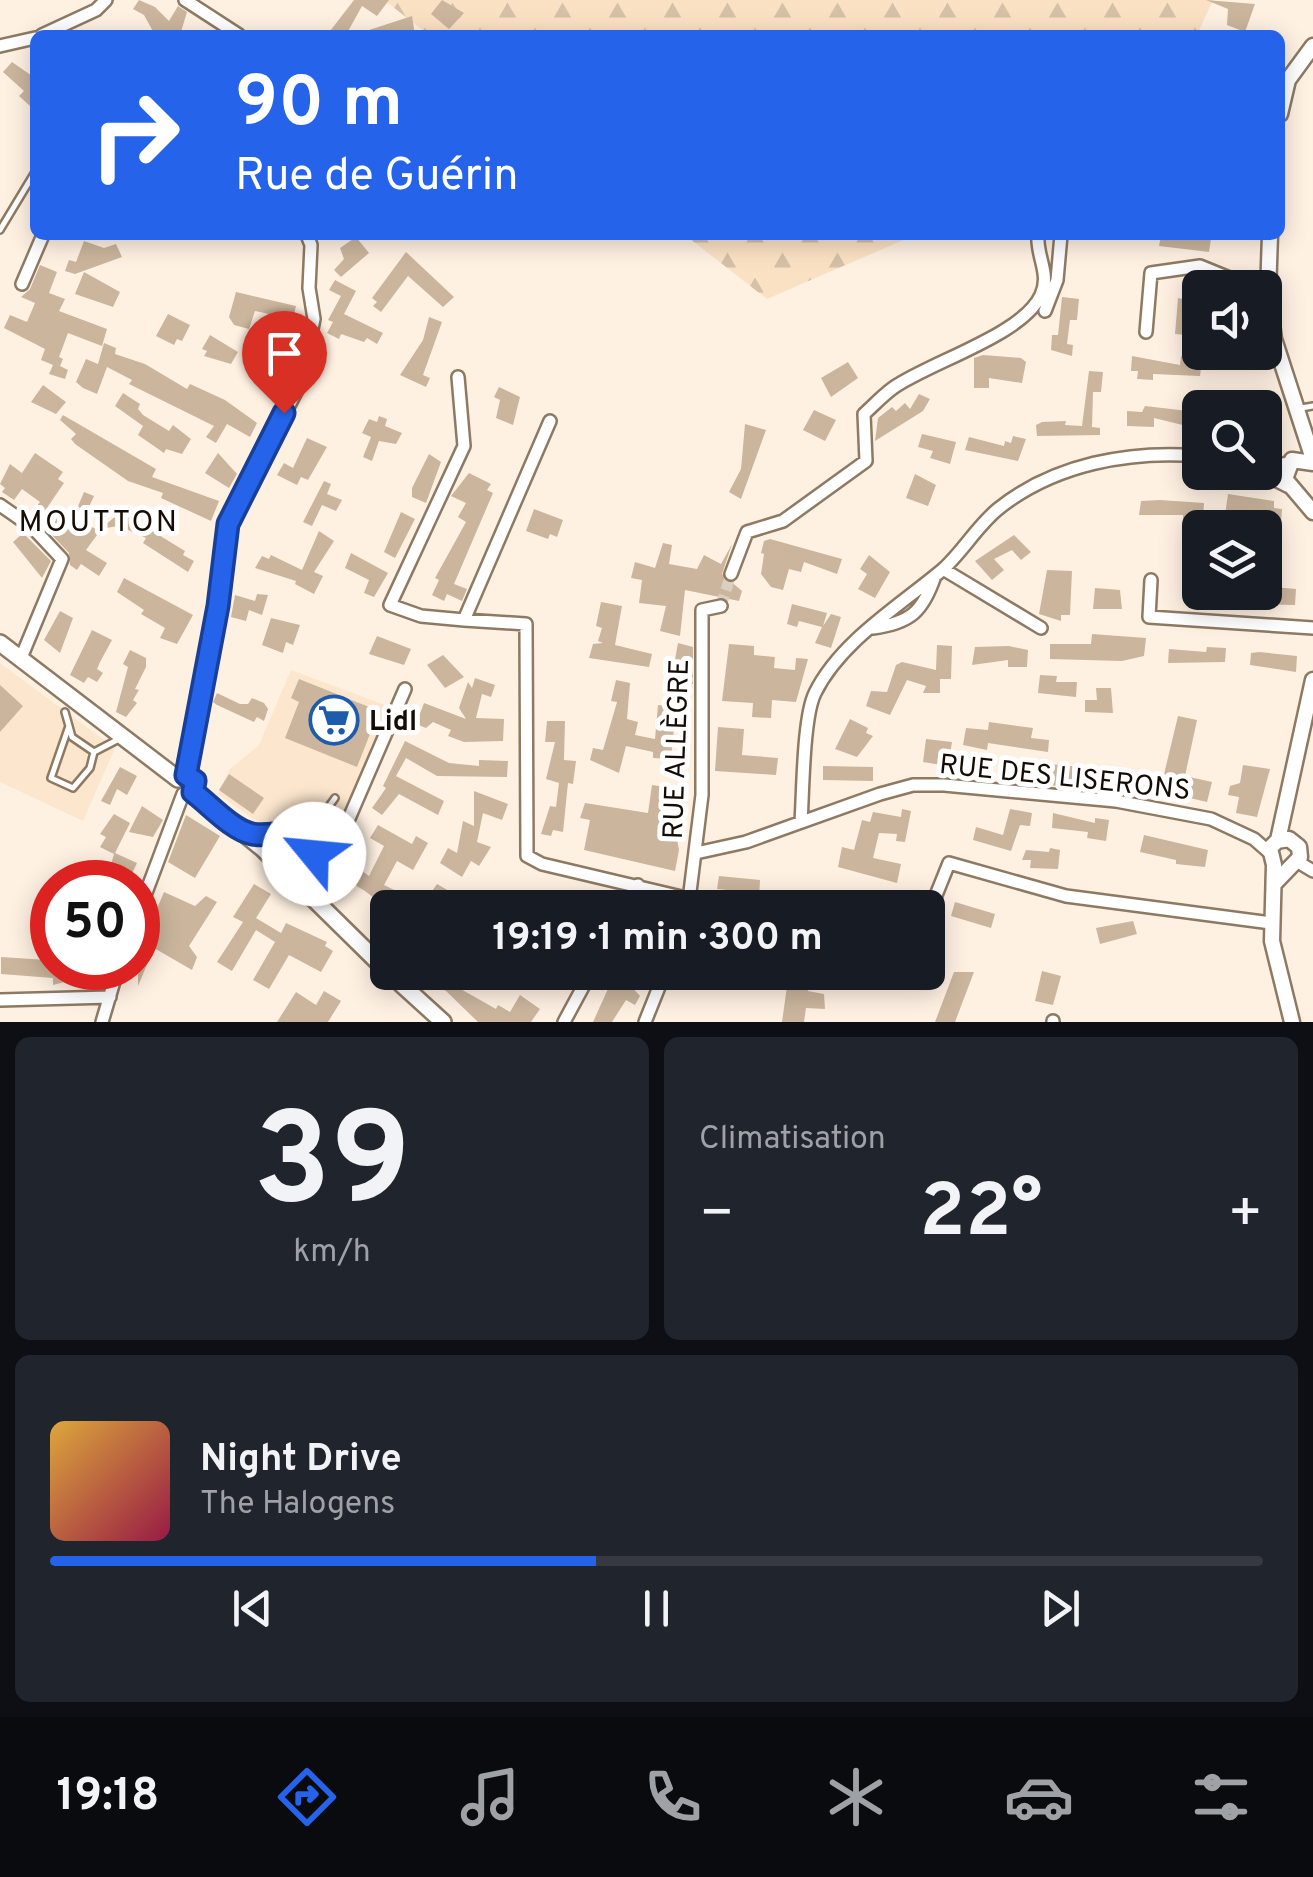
<!DOCTYPE html>
<html lang="fr">
<head>
<meta charset="utf-8">
<style>
  body { margin:0; font-family:Overpass,sans-serif; background:#20242c; color:#f1f3f6; height:100vh; display:flex; flex-direction:column; font-size:38px; white-space:nowrap }
  * { box-sizing:border-box; margin:0 }
  p { font-size:32px; color:#9ea1a6 }
  .icon { flex:none; width:55px; height:55px; fill:none; stroke:currentColor; stroke-width:2; stroke-linecap:round; stroke-linejoin:round }
  .map { position:relative; height:1022px; overflow:hidden }
  .side { display:flex; flex-direction:column; gap:15px; padding:15px; background:#0d0f14; flex:1 }
  .side>* { flex:none }
  .guide { position:absolute; left:30px; top:30px; width:1255px; height:210px; border-radius:15px; box-shadow:0 5px 25px #0003; background:#2563eb; color:#fff; overflow:hidden }
  .fabs { position:absolute; left:1182px; top:270px; display:grid; gap:20px }
  .fabs a { display:grid; place-items:center; width:100px; height:100px; border-radius:15px; background:#171b24; box-shadow:0 5px 25px #0003; font-size:50px }
  .speed { position:absolute; left:30px; top:860px; display:flex; gap:20px; font-size:50px; font-weight:700; text-align:center }
  .speed>* { display:grid; place-content:center; width:130px; height:130px; border-radius:50%; background:#171b24; box-shadow:0 5px 25px #0003; line-height:1 }
  .speed .limit { border:15px solid #d22; background:#fff; color:#111 }
  .pin { position:absolute; display:grid; place-items:center; width:85px; height:85px; color:#fff; margin:-102px -42px; border-radius:50% 50% 50% 0; rotate:-45deg; box-shadow:0 0 10px #0007 }
  .pin .icon { rotate:45deg }
  .me { position:absolute; width:110px; margin:-55px; rotate:298deg; stroke-linejoin:round; filter:drop-shadow(0 0 8px #0008) }
  .turn { display:flex; align-items:center; gap:35px; height:210px; padding:0 40px; font-size:45px }
  .turn .icon { width:130px; height:130px; stroke-width:2.5 }
  .turn b { display:block; font-size:70px; line-height:85px }
  .big { font-size:75px; font-weight:700; line-height:1.1 }
  .side .widget { flex:1; display:flex; flex-direction:column; justify-content:center; gap:15px; min-width:0; padding:0 35px; border-radius:15px; background:#20242c }
  .side .dial { align-items:center; gap:0 }
  .dial b { font-size:130px; line-height:1 }
  .song { display:flex; align-items:center; gap:30px }
  .cover { width:120px; height:120px; border-radius:15px; background:linear-gradient(135deg,hsl(40 70% 55%),hsl(340 70% 35%)) }
  .played { height:10px; border-radius:5px; background:linear-gradient(90deg,#2563eb 45%,#363941 45%) }
  .keys { display:flex; justify-content:space-around; direction:ltr }
  .heat { display:flex; justify-content:space-between; align-items:center; font-size:55px; direction:ltr }
  .side .tiles { flex:1; display:grid; gap:15px; grid-template-columns:1fr 1fr }
  .widget:last-child { grid-column:span 2 }
  .trip { position:absolute; left:370px; top:890px; width:575px; height:100px; border-radius:15px; background:#171b24; box-shadow:0 5px 25px #0003; font-weight:700; line-height:100px; text-align:center }
  .dock { display:flex; height:160px; justify-content:space-around; align-items:center; background:#090b0e; color:#9ea1a6 }
  .dock .icon { width:70px; height:70px }
  .dock .active { color:#2563eb }
  .dock b { font-size:45px; color:#f1f3f6 }
  .map>svg:first-child { display:block }
  .built { fill:#fce6cd }
  .forest { fill:url(#forest-firs) }
  .building { fill:#cbb59d }
  .lines { fill:none; stroke-linecap:round; stroke-linejoin:round }
  .minor-tunnel { stroke:#dccfc1; stroke-width:11; stroke-dasharray:11 5.5; stroke-linecap:butt }
  .service-casing { stroke:#8e7a63; stroke-width:10 }
  .minor-casing { stroke:#8e7a63; stroke-width:16 }
  .tertiary-casing { stroke:#8e7a63; stroke-width:19 }
  .secondary-casing { stroke:#8e7a63; stroke-width:20 }
  .service { stroke:#fff; stroke-width:5 }
  .minor { stroke:#fff; stroke-width:11 }
  .tertiary { stroke:#fff; stroke-width:14 }
  .secondary { stroke:#fff; stroke-width:15 }
  .route-casing { stroke:#184099; stroke-width:25 }
  .route { stroke:#2563eb; stroke-width:18 }
  .labels { text-anchor:middle; stroke-width:10; stroke-linejoin:round; paint-order:stroke }
  .poi-label { font-size:28px; font-weight:bold; fill:#150d05; stroke:#fff; text-anchor:start }
  .street-label { font-size:28px; fill:#150d05; stroke:#fff }
  .neighbourhood-label { font-size:30px; letter-spacing:2.5px; fill:#150d05; stroke:#fff }
</style>
</head>
<body>
<div class="map">
<svg width="1313" height="1022" viewBox="0 0 1313 1022">
  <defs>
    <pattern id="forest-firs" width="22" height="20" patternUnits="userSpaceOnUse" patternTransform="scale(2.5)"><rect width="22" height="20" fill="#fbe1c4"/><path d="M5 1l3.5 6h-7zM16 11l3.5 6h-7z" fill="#d6c0a7"/></pattern>
  </defs>
  <rect width="100%" height="100%" fill="#fff1e2"/>
  <path class="built" d="M0 663 115 748 83 821 0 782Z
    M291 670 390 707 331 848 312 830 289 823 265 827 218 794 229 770 259 745Z"/>
  <path class="forest" d="M384 0H1213L1197 35H429Z
    M685 235H915L767 299Z"/>
  <path class="building" d="M139 0 155 7 169 21 178 6 187 12 180 35H155L144 15 133 9Z
    M354 0H389L377 16 362 6 346 35H327Z
    M442 0 464 13 449 29 431 14Z
    M1206 0 1255 4 1245 32 1227 25 1228 9Z
    M412 16 415 35H366V31Z
    M12 62 35 78V100L30 106 19 96 24 91 3 72Z
    M1161 235 1211 239 1209 252 1159 246Z
    M356 237 369 253 341 277 334 270 344 259 340 248Z
    M84 241 104 248 116 244 122 257 75 274 65 271 69 260 76 262Z
    M406 252 454 297 443 307 408 276 381 312 373 306 377 302 372 298Z
    M40 265 57 272 49 293 65 299 59 311 107 329 102 346 68 333 59 357 63 359 60 366 68 370 65 379 49 374 53 365 41 360 45 349 4 328 10 315 27 322 35 303 21 297 30 289Z
    M84 272 120 292 113 307 75 294Z
    M335 280 356 291 344 314 383 333 377 344 367 338 364 342 341 334 339 339 327 333 333 322 328 320 341 296 329 290Z
    M1185 285 1200 289V302H1194L1191 322H1198L1197 336 1175 334 1178 298 1183 299Z
    M236 292 296 306 293 319 255 311 249 329 234 325 229 317Z
    M1062 297 1079 299 1077 320H1070L1067 344 1073 345 1072 356 1051 350 1052 335H1058Z
    M168 314 190 325 182 341 177 339 174 345 156 336Z
    M429 317 442 322 423 375 430 378 426 387 400 375 423 340Z
    M210 335 238 352 231 364 204 356 207 351 202 349Z
    M104 343 116 348 115 354 145 364 187 389 190 384 225 400 257 423 250 437 227 424 216 443 206 437 214 426 129 384 132 380 107 367 97 394 83 388 76 382 86 359 98 364Z
    M983 355 1021 358 1026 362 1022 383 989 378V388H974V358Z
    M1132 356 1180 365 1181 356 1202 358 1200 376 1153 374V380L1137 379 1138 371H1131Z
    M848 362 858 378 831 397 821 378Z
    M1089 371 1103 372 1101 392H1093L1092 427 1100 428V435L1037 436 1036 425 1042 422 1066 421 1065 425 1082 426Z
    M43 385 66 402 56 414 31 402Z
    M499 387 520 397 513 425 496 418 500 400 494 397Z
    M123 393 140 404 138 409 143 415 169 431 173 425 191 439 182 454 166 449 164 453 138 435 143 426 115 406Z
    M919 394 930 399 923 411 875 441 878 418 892 407 896 411 905 403 910 409Z
    M1189 404 1200 406 1199 429 1154 418V427L1127 426V411L1142 412 1145 406 1188 411Z
    M814 410 836 420 825 441 803 430Z
    M63 415 156 469 152 477 219 501 211 521 161 498 163 493 128 481 75 444 71 439 76 434 60 420Z
    M379 416 387 419 385 426 402 433 396 444 379 441 372 461 363 457 371 437 362 433 369 419 377 422Z
    M745 424 766 430 741 499 729 492 741 469Z
    M922 434 956 442 950 464 930 458 933 451 918 447Z
    M1013 436 1026 439 1018 461 965 450 969 437 1004 446 1005 441 1011 443Z
    M307 438 327 447 308 480 301 477 297 485 277 475 284 463 293 468Z
    M35 453 63 472 58 479 64 483 40 518 32 512 40 502 22 489 14 500 2 492 5 488 0 484 10 464 22 473Z
    M218 453 237 474 229 488 205 473Z
    M429 454 441 462 426 503 412 497V488Z
    M469 473 491 484 487 490 493 493 454 584 467 589 462 601 447 594 444 601 432 595 439 580 435 578 466 522 458 517 466 503 451 496Z
    M915 474 936 485 928 506 906 498Z
    M324 481 331 484 327 494 342 500 336 511 322 505 312 526 303 522Z
    M84 492 94 496 82 522 100 531 86 550 107 563 99 576 81 564 77 570 70 565 69 553 50 533 60 511 73 518Z
    M1228 494 1274 501V508L1282 509 1281 524 1233 523 1234 516 1225 515Z
    M1160 500 1204 503 1203 517 1200 520 1183 519V515H1139L1141 501Z
    M534 509 563 520 557 537 550 534 548 539 526 531Z
    M121 512 185 551 183 555 194 561 188 572 143 543 146 538 138 534 118 526 100 529Z
    M401 512 415 519 395 558 384 552Z
    M319 531 334 541 314 572 323 576 314 594 295 584 296 581 255 568 262 556 269 559 271 555 302 570Z
    M23 533 51 561 42 578 13 542Z
    M1014 535 1031 552 1021 560 1012 550 994 559 1004 570 992 580 975 561Z
    M770 539 842 559 837 574 804 562 801 572 789 569 783 590 771 587 761 574 764 554 761 553 764 541Z
    M663 543 672 545 669 564 697 569 704 555 721 564 732 544 722 574 742 591 739 601 685 590 680 636 660 631 666 606 639 603 642 580 631 578 635 562 655 568Z
    M351 553 388 573 374 597 364 593 369 580 345 568Z
    M869 555 890 572 875 598 858 589 867 574 860 569Z
    M1047 570 1072 571 1070 615H1061V621L1039 614Z
    M124 578 193 615 177 644 160 638 165 628 141 614 144 610 117 592Z
    M1273 587 1296 589 1295 605 1254 604 1255 594H1272Z
    M1095 588 1120 590 1122 609H1093Z
    M257 594 268 595 262 615 249 610 246 621 231 617 235 595 255 601Z
    M601 602 622 606 615 645 652 654 649 667 589 658 593 644 603 643 598 641 602 628 596 626Z
    M792 604 827 613 823 626 831 614 841 617 831 648 815 643 822 627 799 621 797 627 787 624Z
    M60 611 73 618 60 653 44 640Z
    M271 618 300 625 293 645 286 642 283 653 262 645Z
    M92 630 112 640 100 662 97 669 103 673 97 682 88 677 84 683 70 675Z
    M1092 634 1146 638 1144 656 1122 661 1050 659V644H1091Z
    M377 636 411 649 404 665 369 654Z
    M678 643 693 647V684L671 682Z
    M729 644 754 646V655L775 657 774 668 795 670 796 658 808 659 796 702 772 700 771 718 752 717 753 703 722 701Z
    M937 645 952 646 951 679H940V693H923L926 686 907 680 890 715 866 706 871 691 887 692 896 665 902 662 936 670Z
    M1009 646 1028 650 1027 667H1008V660L972 665 975 647Z
    M1207 647 1226 648 1225 662 1168 663 1169 649 1206 652Z
    M130 650 146 658V667L135 689 139 690 133 700 137 703 126 717 116 712 128 667 123 664Z
    M1259 652 1297 656 1296 672 1250 665 1251 653Z
    M443 655 464 677 445 688 427 665Z
    M1040 675 1057 676 1056 682H1077L1076 697 1038 693Z
    M475 678 495 685 491 697 482 694 476 718 504 719 503 741 464 742 448 736 451 730 433 722 426 728 416 724 424 703 466 719 459 708 468 682 472 688Z
    M299 679 379 711 357 767 285 738 299 702 291 698Z
    M616 680 630 683 627 719 638 722 635 735 655 739 658 705 676 707 671 759 653 758V752L626 746 619 773 590 760 593 748 603 750 617 702 611 701Z
    M0 685 23 706 0 732Z
    M1096 688H1111L1113 713 1085 712V700H1097Z
    M217 693 240 704H248L252 698 264 703 268 709 264 721 257 717 254 722 217 705 213 702Z
    M1178 716 1197 720 1185 776 1212 782 1207 802 1160 791Z
    M850 719 868 728 866 733 873 736 857 757 835 749Z
    M547 721H565L564 760 576 761 573 784 568 783 563 832 553 830 551 836 541 834 550 806 556 807 559 783 546 779 555 742H545Z
    M989 722 1033 728 1031 738 1049 740 1048 752 988 743 987 750 963 745 966 728 988 730Z
    M718 727 744 729 742 755 778 758 776 775 715 771Z
    M926 739 952 742 948 766 923 762Z
    M405 741 449 763 479 766V760L508 761 507 777 437 776 406 758 396 776 444 801 438 815 399 794 382 815 372 808 386 788 383 786Z
    M1047 764 1072 766V787L1045 785Z
    M1243 765 1270 769 1257 817 1236 813 1239 797 1228 795 1230 786 1240 783Z
    M823 766 873 767V781L823 780Z
    M120 767 137 776 127 795 117 789 110 805 101 801Z
    M229 774 264 798 253 814 219 790Z
    M652 785 680 789 672 839H677L679 850 675 871 584 850 590 820 580 818 585 803 648 813Z
    M474 791 508 804 502 820 483 813 477 842 491 847 479 866 471 861 462 877 440 863 448 848 457 853 463 821 474 826Z
    M142 806 163 820 153 837 129 832Z
    M902 809 911 811 905 842 896 841 897 834 879 833 873 858 901 864 897 883 838 867 842 847 854 850 862 820 870 822 873 812 901 817Z
    M1010 809 1032 813 1030 826 1020 825 1011 851 973 840 976 827 1003 835Z
    M1053 813 1095 823V818L1109 820 1106 841 1087 838 1088 832 1052 828Z
    M114 814 130 823 115 853 137 863 128 882H106L114 854 100 847 106 837 100 834Z
    M186 815 220 836 195 878 168 862Z
    M378 825 412 844 416 836 428 843 413 870 397 861 384 885 423 904 437 884 449 891 439 908H376L379 902 365 891 355 885 351 891 341 884 354 865 369 876 384 846 370 838Z
    M1144 835 1208 850 1205 867 1176 864V860L1140 852Z
    M1050 848 1060 850 1058 869 1030 868 1031 860H1022L1026 850 1049 852Z
    M719 876 760 880 759 899 748 898 749 892 717 889Z
    M254 884 271 894 256 918 281 933 286 923 327 942 325 946 333 951 321 972 289 955 269 989 253 980 275 942 256 930 232 971 217 962 243 922 233 917Z
    M164 892 195 906 206 896 217 902 189 946 197 957 192 970 154 948 138 986V954Z
    M955 902 995 914 991 928 951 916Z
    M1133 921 1137 934 1100 944 1096 928Z
    M1 957 47 960 52 968H80V978L53 985V978L1 974Z
    M1042 971 1061 976 1053 1005 1035 1001Z
    M430 972H469L459 988 496 1009 498 1005 510 1012 520 995 540 1009 531 1022H478L446 991 425 980Z
    M789 972H810L808 991 824 994 825 1009 806 1008 804 1022H782Z
    M954 972H974L955 1022H935Z
    M612 980 632 987 640 996 635 1005 626 1000 612 1022H593Z
    M324 991 341 1001 328 1022H277L296 992 316 1005Z"/>
  <g class="lines">
    <path class="minor-tunnel" d="M721 606 731 574"/>
    <g class="service-casing">
      <path id="service" d="M0 230 35 172
        M1301 408 1313 406
        M65 712 72 737 94 752 119 739
        M69 726 51 778 73 788 90 768 94 752
        M309 834 335 798"/>
    </g>
    <g class="minor-casing">
      <path id="minor" d="M185 0 239 35
        M42 35 96 10 106 0
        M0 46 35 38
        M22 284 43 235
        M1045 311 1057 280 1061 235
        M1146 332 1151 273 1200 266 1254 288
        M458 377 464 446 390 605 421 616 464 620
        M550 421 464 620 526 624 527 856 542 864 690 899
        M1265 467 1289 463
        M1260 472 1287 486
        M0 505 33 528 62 559 21 658
        M943 569 1041 628
        M731 574 747 532 783 521 866 461 864 414C873 406 882 396 893 388 930 362 1023 335 1041 295 1051 274 1036 256 1038 235
        M1151 580 1149 617 1313 628
        M873 628C911 623 923 611 935 576
        M186 775 218 606 228 524 297 390 306 359 314 319 309 288 311 245 307 235
        M801 822C803 793 803 717 815 693 840 642 899 606 941 571 962 553 976 527 998 509 1054 464 1130 450 1200 456
        M696 853 746 842 880 794 913 785H944L1116 801 1211 819 1254 839 1270 853
        M313 854 334 853 405 689
        M1298 862 1313 871
        M626 908 638 885
        M688 908 702 795V610L721 606
        M138 914 183 794
        M928 915 949 863 1066 896 1271 923
        M882 974V972
        M0 1000 110 997
        M102 1022 118 968
        M564 1022 591 972
        M645 1022 665 972
        M1053 1022V1021"/>
    </g>
    <g class="tertiary-casing">
      <path id="tertiary" d="M1280 114 1288 80 1313 46
        M1270 235 1268 293 1274 339 1313 459
        M1313 463 1292 460 1285 479 1313 512
        M1278 840 1313 680
        M1274 884 1300 857 1299 847 1289 839 1277 841 1270 848 1274 865 1272 941 1292 1022"/>
    </g>
    <g class="secondary-casing">
      <path id="secondary" d="M0 643 178 779
        M193 792 263 849 388 972
        M245 833C266 837 307 823 313 848 315 858 310 864 303 870L286 871
        M388 972 443 1022"/>
    </g>
    <use href="#service" class="service"/>
    <use href="#minor" class="minor"/>
    <use href="#tertiary" class="tertiary"/>
    <use href="#secondary" class="secondary"/>
  </g>
  <g class="lines">
    <g class="route-casing">
      <path id="route" d="M284 413 228 524 218 606 186 775 195 781 193 792C209 804 232 830 252 834 272 838 289 827 307 836L314 854"/>
    </g>
    <use href="#route" class="route"/>
  </g>
  <defs>
    <g id="supermarket-ring" transform="scale(2.5)"><circle r="9.5" fill="#fff" stroke="#1d5bac" stroke-width="1.5"/><path d="M-6-5.5h2.5l.6 2H6L4.5 2H-2.5L-4.4-4H-6ZM-1.5 3.2a1.3 1.3 0 1 0 .1 0ZM3 3.2a1.3 1.3 0 1 0 .1 0Z" fill="#1d5bac"/></g>
  </defs>
  <g fill-rule="evenodd">
    <use href="#supermarket-ring" x="334" y="720"/>
  </g>
  <g class="labels">
    <g class="poi-label">
      <text x="369" y="730">Lidl</text>
    </g>
    <g class="street-label">
      <text transform="translate(675 749) rotate(-88)" y="10">RUE ALLÈGRE</text>
      <text transform="translate(1065 776) rotate(6)" y="10">RUE DES LISERONS</text>
    </g>
    <g class="neighbourhood-label">
      <text x="99" y="531">MOUTTON</text>
    </g>
  </g>
</svg>
<div class="fabs">
<a><svg class="icon" aria-label="sound" viewBox="0 0 24 24"><path d="M4 9h4l5-4v14l-5-4H4zM17 9q2 3 0 6"/></svg></a>
<a><svg class="icon" aria-label="search" viewBox="0 0 24 24"><circle cx="10" cy="10" r="6"/><path d="M15 15l6 6"/></svg></a>
<a><svg class="icon" aria-label="layers" viewBox="0 0 24 24"><path d="M12 4l9 5-9 5-9-5zM3 14l9 5 9-5"/></svg></a>
</div>
<div class="speed"><div class="limit">50</div></div>
<div class="pin" style="left:284px;top:413px;background:#d93025"><svg class="icon" aria-label="arrive" viewBox="0 0 24 24"><path d="M6 21V4h12l-3 4 3 4H6"/></svg></div>
<svg class="me" style="left:314px;top:854px" viewBox="-20 -20 40 40"><circle r="19" fill="#fff"/><path d="M0-13L10 11 0 6-10 11z" fill="#2563eb"/></svg>
<div class="trip">19:19 · 1 min · 300 m</div>
<div class="guide">
<div class="turn"><svg class="icon" aria-label="right" viewBox="0 0 24 24"><path d="M7 20v-9h11M14 6l5 5-5 5"/></svg><div><b>90 m</b>Rue de Guérin</div></div>
</div>
</div>
<section class="side">
<div class="tiles">
<div class="widget dial"><b>39</b><p>km/h</p></div>
<div class="widget"><p>Climatisation</p>
<div class="heat"><a>−</a><b class="big">22°</b><a>+</a></div>
</div>
<div class="widget">
<div class="song"><i class="cover"></i><div><b>Night Drive</b><p>The Halogens</p></div></div>
<div class="played"></div>
<div class="keys"><svg class="icon" aria-label="previous" viewBox="0 0 24 24"><path d="M18 5L8 12l10 7zM5 5v14"/></svg><svg class="icon" aria-label="pause" viewBox="0 0 24 24"><path d="M8 5v14M16 5v14"/></svg><svg class="icon" aria-label="next" viewBox="0 0 24 24"><path d="M6 5l10 7-10 7zM19 5v14"/></svg></div>
</div>
</div>
</section>
<nav class="dock">
<b>19:18</b>
<svg class="icon active" aria-label="directions" viewBox="0 0 24 24"><path d="M12 3l9 9-9 9-9-9zM9 14v-3h6M13 9l2 2-2 2"/></svg>
<svg class="icon" aria-label="music" viewBox="0 0 24 24"><path d="M9 18V5l10-2v13"/><circle cx="6" cy="18" r="3"/><circle cx="16" cy="16" r="3"/></svg>
<svg class="icon" aria-label="phone" viewBox="0 0 24 24"><path d="M5 4h4l2 5-3 2q2 4 5 5l2-3 5 2v4C11 20 4 13 5 4z"/></svg>
<svg class="icon" aria-label="climate" viewBox="0 0 24 24"><path d="M12 3v18M4 7l16 10M4 17L20 7"/></svg>
<svg class="icon" aria-label="car" viewBox="0 0 24 24"><path d="M5 17H2v-5l4-1 3-4h7l3 4 3 1v5h-3M9 17h6M6 11h13"/><circle cx="7" cy="17" r="2"/><circle cx="17" cy="17" r="2"/></svg>
<svg class="icon" aria-label="filters" viewBox="0 0 24 24"><path d="M4 7h16M4 17h16"/><circle cx="9" cy="7" r="2"/><circle cx="15" cy="17" r="2"/></svg>
</nav>
</body>
</html>
